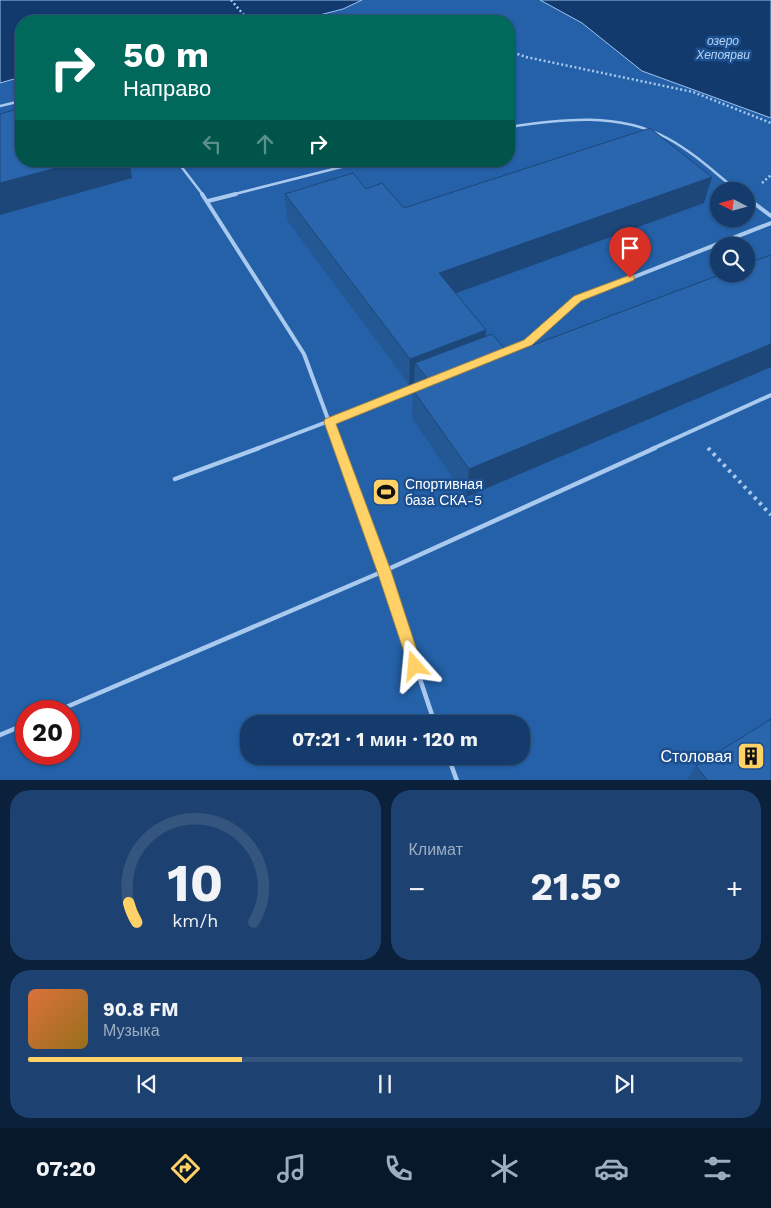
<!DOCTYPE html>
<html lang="ru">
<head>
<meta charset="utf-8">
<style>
  body { margin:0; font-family:"Work Sans",sans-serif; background:#1d4271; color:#f1f3f6; height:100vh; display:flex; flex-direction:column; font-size:19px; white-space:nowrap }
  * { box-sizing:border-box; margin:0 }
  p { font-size:16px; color:#9dadc1 }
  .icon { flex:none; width:28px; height:28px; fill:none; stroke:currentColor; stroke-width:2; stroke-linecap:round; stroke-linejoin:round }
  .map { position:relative; height:780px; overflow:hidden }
  .sheet { display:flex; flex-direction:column; gap:10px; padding:10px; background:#0b203b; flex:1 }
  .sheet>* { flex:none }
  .top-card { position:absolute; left:15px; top:15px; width:500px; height:152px; border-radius:20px; box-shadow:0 1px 4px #0004,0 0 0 1px #33557e; background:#00695c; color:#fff; overflow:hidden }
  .needle { width:32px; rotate:276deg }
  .buttons { position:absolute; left:710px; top:182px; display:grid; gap:10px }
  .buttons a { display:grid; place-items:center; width:45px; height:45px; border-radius:50%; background:#143b6b; box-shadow:0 1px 4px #0004,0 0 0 1px #33557e; font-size:25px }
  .speed { position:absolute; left:15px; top:700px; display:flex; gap:10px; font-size:25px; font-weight:700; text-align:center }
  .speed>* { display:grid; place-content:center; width:65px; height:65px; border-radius:50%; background:#143b6b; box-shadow:0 1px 4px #0004,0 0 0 1px #33557e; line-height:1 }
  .speed .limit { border:8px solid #d22; background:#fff; color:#111 }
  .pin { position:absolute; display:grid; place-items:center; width:42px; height:42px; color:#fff; margin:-51px -21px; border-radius:50% 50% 50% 0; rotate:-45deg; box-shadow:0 0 5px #0007 }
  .pin .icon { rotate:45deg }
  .me { position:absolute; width:55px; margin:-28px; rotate:342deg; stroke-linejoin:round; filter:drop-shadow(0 0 4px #0008) }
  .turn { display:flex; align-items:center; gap:18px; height:105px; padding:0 25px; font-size:22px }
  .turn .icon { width:65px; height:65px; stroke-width:2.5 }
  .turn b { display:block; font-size:35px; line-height:42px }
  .lanes { display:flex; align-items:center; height:48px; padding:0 25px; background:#0003; justify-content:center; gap:25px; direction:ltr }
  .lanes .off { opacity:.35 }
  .big { font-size:38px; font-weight:700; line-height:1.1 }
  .sheet .tile { flex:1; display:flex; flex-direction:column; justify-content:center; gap:8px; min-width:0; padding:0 18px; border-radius:20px; background:#1d4271 }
  .sheet .dial { align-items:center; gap:0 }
  .dial svg { height:130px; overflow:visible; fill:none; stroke:#33557e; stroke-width:7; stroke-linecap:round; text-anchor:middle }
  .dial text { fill:#f1f3f6; stroke:none }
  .song { display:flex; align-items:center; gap:15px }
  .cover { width:60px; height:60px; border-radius:8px; background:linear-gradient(135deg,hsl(20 70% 55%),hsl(40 70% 35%)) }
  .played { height:5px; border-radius:2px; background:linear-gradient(90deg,#ffd166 30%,#33557e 30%) }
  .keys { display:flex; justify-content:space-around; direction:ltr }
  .heat { display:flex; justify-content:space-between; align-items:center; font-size:28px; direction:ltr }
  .sheet .tiles { flex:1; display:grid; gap:10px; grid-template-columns:1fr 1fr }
  .tile:last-child { grid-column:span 2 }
  .trip { position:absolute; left:240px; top:715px; width:290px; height:50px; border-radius:20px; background:#143b6b; box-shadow:0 1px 4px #0004,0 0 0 1px #33557e; font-weight:700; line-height:50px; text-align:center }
  .tab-bar { display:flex; height:80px; justify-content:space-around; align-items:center; background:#08182b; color:#9dadc1 }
  .tab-bar .icon { width:35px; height:35px }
  .tab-bar .on { color:#ffd166 }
  .tab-bar b { font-size:22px; color:#f1f3f6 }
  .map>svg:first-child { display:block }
  .green { fill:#2461a8; fill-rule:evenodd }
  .water { fill:#123a6d; stroke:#9cc4f0 }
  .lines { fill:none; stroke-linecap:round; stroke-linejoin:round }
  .path-far1 { stroke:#a9c9ee; stroke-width:2.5; stroke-dasharray:2 2.5; stroke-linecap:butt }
  .path { stroke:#a9c9ee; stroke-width:4; stroke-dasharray:3 4.5; stroke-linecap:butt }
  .service-far2 { stroke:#a9c9ee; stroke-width:2.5 }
  .service-far1 { stroke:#a9c9ee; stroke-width:4 }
  .service { stroke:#a9c9ee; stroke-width:4.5 }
  .wall { fill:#245895 }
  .shaded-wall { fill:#1d4779 }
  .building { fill:#2a66ad; stroke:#1d4779 }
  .route { fill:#ffd166; stroke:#a68842 }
  .labels { text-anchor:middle; stroke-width:5; stroke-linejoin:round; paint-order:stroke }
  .far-water-label { font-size:12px; font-style:italic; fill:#b5d3f5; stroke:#1b4f8f }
  .poi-label { font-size:14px; fill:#fff; stroke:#1b4f8f; text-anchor:start }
  .near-poi-label { font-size:16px; fill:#fff; stroke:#1b4f8f; text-anchor:end }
</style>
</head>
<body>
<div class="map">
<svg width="771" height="781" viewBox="0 0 771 781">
  <rect width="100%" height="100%" fill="#1b4f8f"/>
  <path class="green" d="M362 0H540L582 23 642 71 771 118V780H0V83L21 77V161H509V21H296L343 9ZM719 191H746V219H719ZM719 246H746V274H719ZM26 711H69V754H26ZM249 724H521V756H249Z"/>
  <path class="water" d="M0 0H362L343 9 296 21H21V77L0 83Z
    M540 0H771V118L642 71 582 23Z"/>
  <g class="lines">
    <path class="path-far1" d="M231 0 249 21
      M509 51 526 57 693 92 771 123
      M762 183 771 175"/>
    <path class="path" d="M708 448 771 515"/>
    <path class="service-far2" d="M459 21 474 19
      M0 106 21 101
      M509 127C562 119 618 112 667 138 693 152 715 173 738 191
      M177 161 203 195
      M231 195 365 161"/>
    <path class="service-far1" d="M202 194 304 354 339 449
      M746 197 771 216
      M208 201 236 194
      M504 352 528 343 578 299 771 223
      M256 449 418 387
      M652 449 771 395"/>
    <path class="service" d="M339 448 384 571 435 724
      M175 479 259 448
      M57 711 384 571 655 448
      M0 735 26 724
      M448 756 457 781"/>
  </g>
  <path class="wall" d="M366 189 404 208 704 203 455 293 486 336 509 354 771 255V367L466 497 412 418 413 390 414 389V383L409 385 287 220 285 194Z
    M696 766 771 781H686Z"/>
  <path class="shaded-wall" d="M82 161H130L132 178 0 215V183Z
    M712 177 704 203 437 300 439 273Z
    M486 330 483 356 415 363 414 383 409 385 410 359Z
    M771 344V367L466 497 469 469Z"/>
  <path class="building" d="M21 108V161H82L0 183V114Z
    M650 128 712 177 439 273 486 330 410 359 285 194 353 173 366 189 382 183 404 208Z
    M771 255V344L469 469 413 390 431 383 415 363 492 334 509 354 722 274H746V264Z
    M771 719V781H708L696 766Z"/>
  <path class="route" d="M630 275 634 276V280L581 301 532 345 336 424 391 571 422 666 420 670 415 672 410 670 377 571 324 422 325 419 524 340 574 296Z"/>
  <defs>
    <g id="stadium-square" transform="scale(1.4375)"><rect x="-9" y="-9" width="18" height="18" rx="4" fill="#ffd166" stroke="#1b4f8f"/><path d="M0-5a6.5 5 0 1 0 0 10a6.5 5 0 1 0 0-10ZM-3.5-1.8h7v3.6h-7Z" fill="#111"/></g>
    <g id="building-square" transform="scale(1.4375)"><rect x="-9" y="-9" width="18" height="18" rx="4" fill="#ffd166" stroke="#1b4f8f"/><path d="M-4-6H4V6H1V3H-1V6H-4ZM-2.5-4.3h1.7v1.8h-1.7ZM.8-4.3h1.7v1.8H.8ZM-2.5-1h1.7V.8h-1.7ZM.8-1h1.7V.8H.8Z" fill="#111"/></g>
  </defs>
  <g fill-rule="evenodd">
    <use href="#stadium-square" x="386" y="492"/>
    <use href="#building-square" x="751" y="756"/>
  </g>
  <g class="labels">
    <g class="far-water-label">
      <text x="723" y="45">озеро<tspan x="723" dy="14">Хепоярви</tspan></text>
    </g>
    <g class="poi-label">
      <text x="405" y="489">Спортивная<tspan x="405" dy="16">база СКА-5</tspan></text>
    </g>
    <g class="near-poi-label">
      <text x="732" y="762">Столовая</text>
    </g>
  </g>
</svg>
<div class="buttons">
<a><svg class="needle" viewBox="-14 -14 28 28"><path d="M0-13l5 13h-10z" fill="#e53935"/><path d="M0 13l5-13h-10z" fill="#9dadc1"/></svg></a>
<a><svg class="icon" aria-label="search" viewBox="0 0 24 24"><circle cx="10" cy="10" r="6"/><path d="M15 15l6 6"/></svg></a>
</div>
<div class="speed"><div class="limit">20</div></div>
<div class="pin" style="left:630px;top:278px;background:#d93025"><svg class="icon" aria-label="arrive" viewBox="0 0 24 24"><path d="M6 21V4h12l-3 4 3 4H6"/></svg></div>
<svg class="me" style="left:415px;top:666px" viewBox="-20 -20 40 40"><path d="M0-17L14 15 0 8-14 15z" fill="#ffd166" stroke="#fff" stroke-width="4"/></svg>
<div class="trip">07:21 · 1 мин · 120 m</div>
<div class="top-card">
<div class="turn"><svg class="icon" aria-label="right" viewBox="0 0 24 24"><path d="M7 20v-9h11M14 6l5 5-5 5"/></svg><div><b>50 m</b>Направо</div></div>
<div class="lanes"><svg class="icon off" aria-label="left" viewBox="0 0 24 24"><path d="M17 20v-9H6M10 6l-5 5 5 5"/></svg><svg class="icon off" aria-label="ahead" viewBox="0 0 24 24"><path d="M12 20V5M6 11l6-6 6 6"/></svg><svg class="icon" aria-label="right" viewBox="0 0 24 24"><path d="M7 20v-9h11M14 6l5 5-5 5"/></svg></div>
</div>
</div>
<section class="sheet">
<div class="tiles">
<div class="tile dial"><svg viewBox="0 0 100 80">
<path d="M14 69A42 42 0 1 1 86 69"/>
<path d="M14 69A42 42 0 0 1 9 57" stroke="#ffd166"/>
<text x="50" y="56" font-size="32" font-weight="700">10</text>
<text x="50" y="72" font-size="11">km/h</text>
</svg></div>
<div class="tile"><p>Климат</p>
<div class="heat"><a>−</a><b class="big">21.5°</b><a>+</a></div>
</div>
<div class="tile">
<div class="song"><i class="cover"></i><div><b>90.8 FM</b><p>Музыка</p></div></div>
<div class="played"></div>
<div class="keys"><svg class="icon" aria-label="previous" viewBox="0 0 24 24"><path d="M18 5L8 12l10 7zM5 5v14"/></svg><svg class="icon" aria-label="pause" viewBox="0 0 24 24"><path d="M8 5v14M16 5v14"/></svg><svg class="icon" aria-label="next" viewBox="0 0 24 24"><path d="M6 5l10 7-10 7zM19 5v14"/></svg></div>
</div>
</div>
</section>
<nav class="tab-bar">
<b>07:20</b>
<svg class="icon on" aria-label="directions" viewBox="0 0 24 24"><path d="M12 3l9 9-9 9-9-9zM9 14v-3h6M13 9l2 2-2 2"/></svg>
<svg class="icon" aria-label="music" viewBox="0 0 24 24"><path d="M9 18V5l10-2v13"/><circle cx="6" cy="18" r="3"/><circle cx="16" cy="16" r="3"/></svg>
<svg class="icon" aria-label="phone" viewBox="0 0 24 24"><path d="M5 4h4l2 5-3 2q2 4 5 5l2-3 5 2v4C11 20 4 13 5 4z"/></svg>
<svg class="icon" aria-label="climate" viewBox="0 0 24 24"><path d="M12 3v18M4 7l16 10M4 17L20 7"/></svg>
<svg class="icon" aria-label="car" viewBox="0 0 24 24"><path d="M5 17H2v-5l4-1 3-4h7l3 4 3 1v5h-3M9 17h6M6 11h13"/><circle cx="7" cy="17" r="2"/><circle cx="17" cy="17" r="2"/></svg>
<svg class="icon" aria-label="filters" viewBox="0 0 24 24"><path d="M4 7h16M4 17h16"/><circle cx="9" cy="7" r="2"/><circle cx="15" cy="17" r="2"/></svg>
</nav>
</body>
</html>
